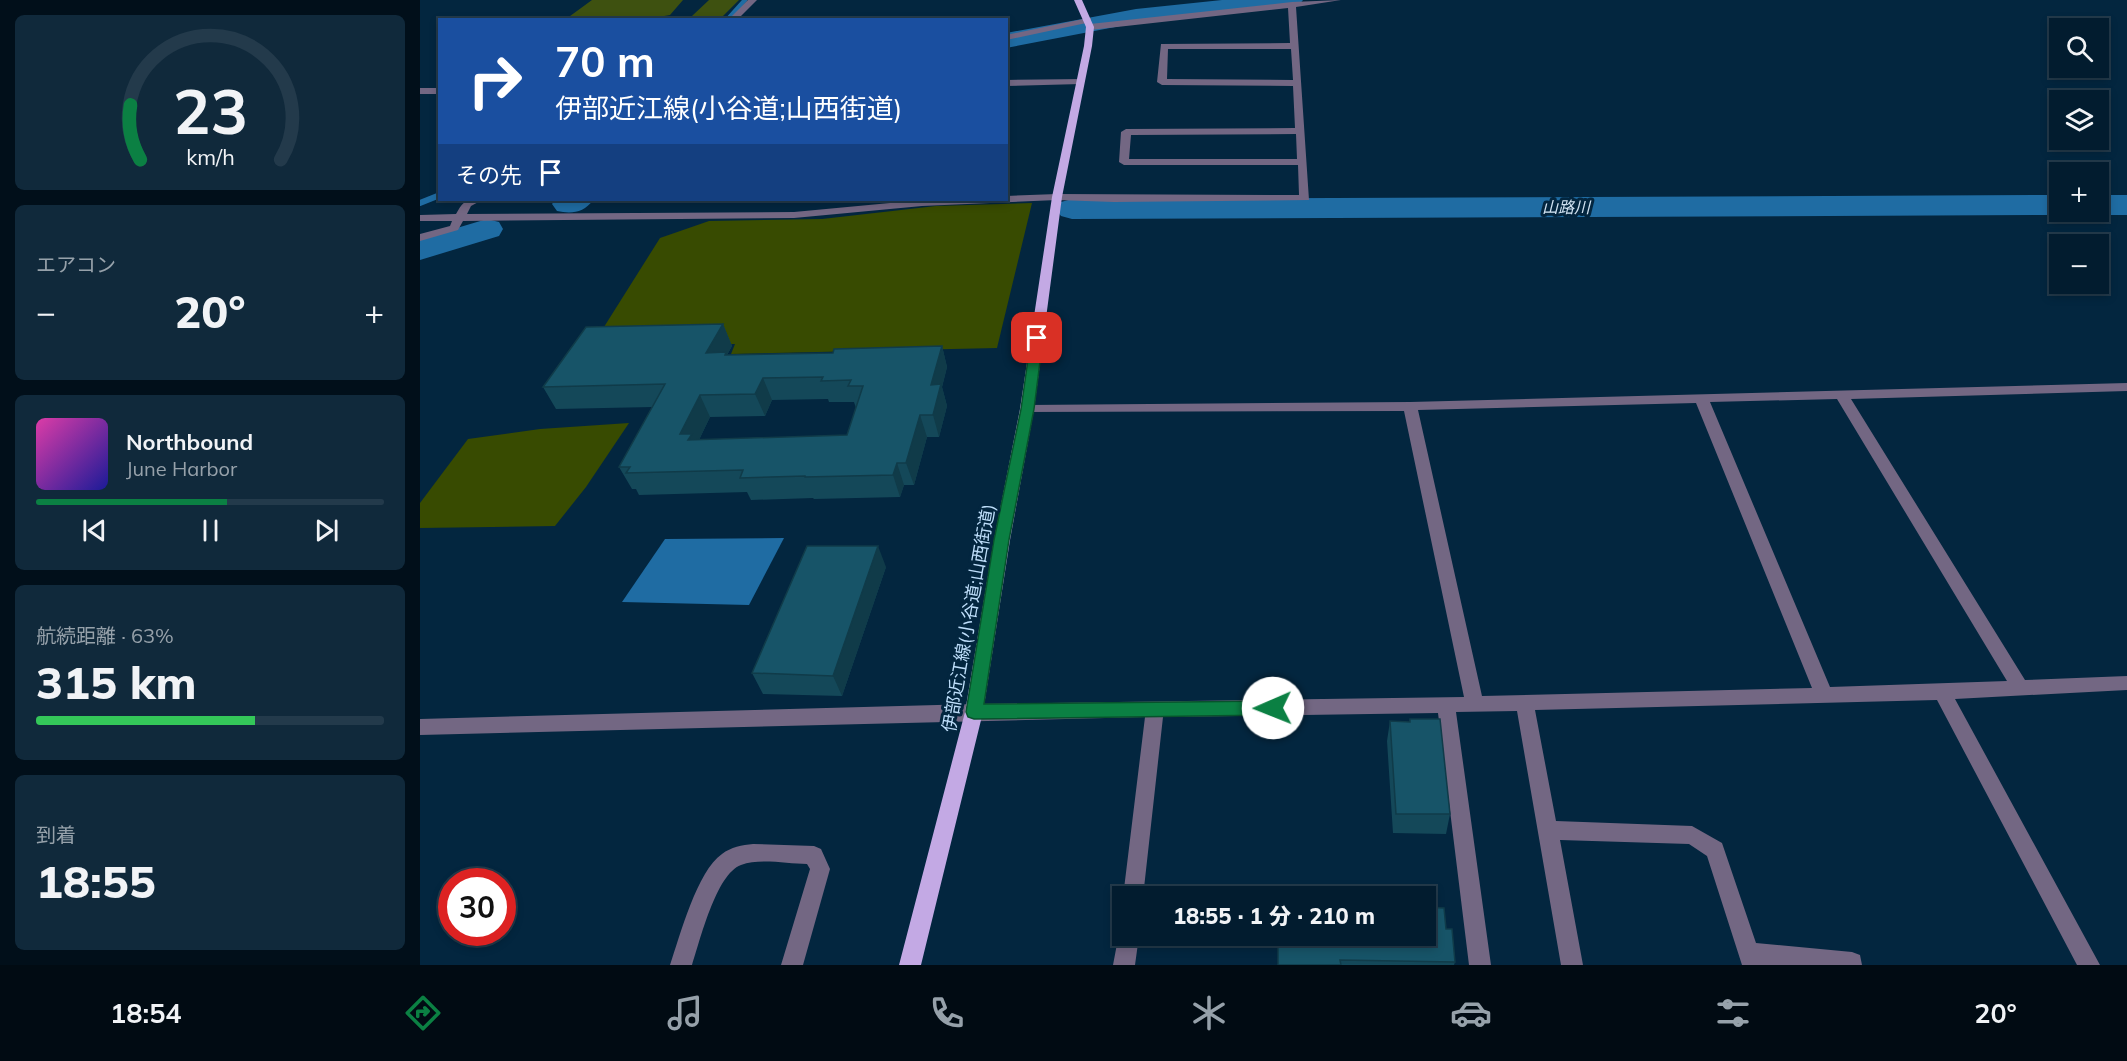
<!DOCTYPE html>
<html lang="ja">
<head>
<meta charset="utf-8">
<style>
  body { margin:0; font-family:Mulish,"Noto Sans JP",sans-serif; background:#10293b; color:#f1f3f6; height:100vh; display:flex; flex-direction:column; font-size:22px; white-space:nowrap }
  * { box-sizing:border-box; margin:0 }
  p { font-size:20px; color:#96a1aa }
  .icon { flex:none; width:33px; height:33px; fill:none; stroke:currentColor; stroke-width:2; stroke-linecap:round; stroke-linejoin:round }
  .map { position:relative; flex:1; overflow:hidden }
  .details { display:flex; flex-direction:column; gap:15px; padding:15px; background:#010f1a; width:420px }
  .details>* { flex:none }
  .top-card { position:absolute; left:18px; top:18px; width:570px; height:183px; border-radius:0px; box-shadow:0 3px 9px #0003,0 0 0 2px #233a4b; background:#1a4fa0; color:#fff; overflow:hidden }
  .tools { position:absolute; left:1629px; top:18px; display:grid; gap:12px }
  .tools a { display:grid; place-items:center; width:60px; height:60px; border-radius:0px; background:#021c2f; box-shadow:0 3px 9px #0003,0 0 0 2px #233a4b; font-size:30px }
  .speed { position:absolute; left:18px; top:868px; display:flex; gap:12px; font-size:30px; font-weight:700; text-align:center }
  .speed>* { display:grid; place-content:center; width:78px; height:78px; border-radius:50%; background:#021c2f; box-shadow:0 3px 9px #0003,0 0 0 2px #233a4b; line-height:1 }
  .speed .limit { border:9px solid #d22; background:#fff; color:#111 }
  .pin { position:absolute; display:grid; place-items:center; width:51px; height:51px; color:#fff; margin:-26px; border-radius:12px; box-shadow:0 3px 9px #0006 }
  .me { position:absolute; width:66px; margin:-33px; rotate:269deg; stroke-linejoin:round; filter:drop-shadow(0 0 4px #0008) }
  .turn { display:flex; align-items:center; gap:21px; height:126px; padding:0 18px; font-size:27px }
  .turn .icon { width:78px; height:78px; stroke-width:2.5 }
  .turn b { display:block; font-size:42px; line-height:51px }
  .then { display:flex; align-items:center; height:57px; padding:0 18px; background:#0003; gap:12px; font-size:22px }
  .big { font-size:45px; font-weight:800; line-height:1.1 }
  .details .tile { flex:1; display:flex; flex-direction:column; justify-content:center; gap:9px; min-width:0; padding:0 21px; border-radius:9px; background:#10293b }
  .details .dial { align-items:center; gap:0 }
  .dial svg { height:156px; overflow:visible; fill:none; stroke:#233a4b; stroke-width:7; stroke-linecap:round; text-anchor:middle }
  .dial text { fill:#f1f3f6; stroke:none }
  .song { display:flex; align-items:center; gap:18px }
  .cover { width:72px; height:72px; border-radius:9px; background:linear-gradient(135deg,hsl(320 70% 55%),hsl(240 70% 35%)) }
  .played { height:6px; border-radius:3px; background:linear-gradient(90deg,#0b8043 55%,#233a4b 55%) }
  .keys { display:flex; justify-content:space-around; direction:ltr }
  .heat { display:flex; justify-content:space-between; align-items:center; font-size:33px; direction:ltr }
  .charge { height:9px; border-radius:4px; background:linear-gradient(90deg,#34c759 63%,#233a4b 0) }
  .trip { position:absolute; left:692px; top:886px; width:324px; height:60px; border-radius:0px; background:#021c2f; box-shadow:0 3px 9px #0003,0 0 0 2px #233a4b; font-weight:800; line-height:60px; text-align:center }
  .dock { display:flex; height:96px; justify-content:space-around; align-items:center; background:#010b13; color:#96a1aa }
  .dock .icon { width:42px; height:42px }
  .dock .selected { color:#0b8043 }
  .dock b { font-size:27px; color:#f1f3f6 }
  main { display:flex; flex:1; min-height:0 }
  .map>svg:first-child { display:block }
  .green { fill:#384b01 }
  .forest { fill:#3e5110 }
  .water { fill:#1f6ca3 }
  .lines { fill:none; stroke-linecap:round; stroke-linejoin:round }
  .stream-far1 { stroke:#1f6ca3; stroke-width:4.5 }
  .stream { stroke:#1f6ca3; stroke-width:6 }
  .river { fill:#1f6ca3; fill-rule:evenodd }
  .minor { fill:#736783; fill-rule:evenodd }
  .major { fill:#c3a9e4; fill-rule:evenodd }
  .wall { fill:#144859; fill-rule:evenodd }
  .shaded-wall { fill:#103b49 }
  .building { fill:#175468; stroke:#103b49; stroke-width:1.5; fill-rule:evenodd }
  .route { fill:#0b8043; stroke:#07532c; stroke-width:1.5 }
  .labels { text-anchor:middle; stroke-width:6; stroke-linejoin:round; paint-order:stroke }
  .far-water-label { font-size:16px; font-style:italic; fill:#d1e3f2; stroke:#03263f }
  .street-label { font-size:18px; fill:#bedefa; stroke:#03263f }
</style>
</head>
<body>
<main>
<section class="details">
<div class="tile dial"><svg viewBox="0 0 100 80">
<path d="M14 69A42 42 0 1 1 86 69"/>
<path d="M14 69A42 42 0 0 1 9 41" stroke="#0b8043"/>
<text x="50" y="56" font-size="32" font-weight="700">23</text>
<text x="50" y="72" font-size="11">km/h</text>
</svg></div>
<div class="tile"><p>エアコン</p>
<div class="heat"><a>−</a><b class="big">20°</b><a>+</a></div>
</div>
<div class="tile">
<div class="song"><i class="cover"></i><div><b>Northbound</b><p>June Harbor</p></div></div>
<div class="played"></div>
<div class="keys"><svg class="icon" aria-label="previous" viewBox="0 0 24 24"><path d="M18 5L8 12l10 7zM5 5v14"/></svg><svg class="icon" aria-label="pause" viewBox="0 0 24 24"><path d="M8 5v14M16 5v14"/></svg><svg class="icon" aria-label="next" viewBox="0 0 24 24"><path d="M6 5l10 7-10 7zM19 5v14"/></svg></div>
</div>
<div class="tile"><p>航続距離 · 63%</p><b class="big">315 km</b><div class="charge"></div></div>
<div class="tile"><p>到着</p><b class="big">18:55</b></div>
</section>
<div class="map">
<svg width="1707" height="965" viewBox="0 0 1707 965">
  <rect width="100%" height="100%" fill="#03263f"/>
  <path class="green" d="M612 203 577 348 311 354 315 344 172 346 240 238 289 221 402 219 516 206Z
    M209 423 166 487 135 526 0 528V503L48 439 120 429Z"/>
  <path class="forest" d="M172 0H263L250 15 228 19H146Z
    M289 0H319L300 19H281L283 17 272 16Z"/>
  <path class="water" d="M364 538 329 605 202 602 245 539Z"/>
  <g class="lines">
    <path class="stream-far1" d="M307 20 325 0"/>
    <path class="stream" d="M0 203 20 195"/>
    <path class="river" d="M802 0H883L879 5 871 7 716 23 586 48V33L716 9Z
      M1640 195V212H1651L1640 215 652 219 641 216 636 209 641 202 652 199Z
      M1678 195H1707V215H1678L1667 212H1678Z
      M135 200H173C164 213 151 214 137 211L132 204Z
      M67 219 79 222 83 229 79 236 0 260V239Z"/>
    <path class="minor" d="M328 0H337L317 20H308Z
      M921 0 876 7 889 200 694 202 637 200 502 206 374 218 43 221 38 230 0 241V234L30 226 32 221H0V215L36 214C43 201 47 198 62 200L51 206 47 214 374 212 502 200H586V196L637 194 879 195 878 165H704L699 162 701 132 706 129 875 128 873 86 742 85 737 82 741 44 870 43 868 8 670 30 666 27 670 24 872 2ZM748 49H871L873 80 747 79ZM876 134 877 159H709L711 135Z
      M668 18H671V22L586 40V35Z
      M664 79V83L661 84 586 86V80Z
      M0 88H20V94H0Z
      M1707 383V391L1431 399 1605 680 1707 676V690L1535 699 1680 965H1657L1517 700 1115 710 1136 821 1272 826 1302 843 1336 943 1432 952 1440 955 1442 965H1322L1287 856 1269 844 1140 840 1163 965H1141L1097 711 1036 712 1071 965H1049L1018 713 743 717 723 897H703L725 717 0 735V719L554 704 1044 697 984 411 602 412 600 409 602 406 607 405 990 402ZM1417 399 1587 681 1410 687 1290 402ZM1276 403 1392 688 1062 696 998 410Z
      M333 844 394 846 401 849 410 869 383 965H361L390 869 387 864C367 864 340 858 321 865 296 874 280 941 272 965H250C260 936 277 871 302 854 311 847 322 845 333 844Z
      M700 928 702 936H719L715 965H693Z"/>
    <path class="major" d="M654 0H662L674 27 672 46 642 197 614 409 590 540 563 712 501 965H479L545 712 574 540 600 409 632 197 664 46 666 27Z"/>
  </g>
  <path class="wall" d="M303 324 312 346 307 355 413 353 522 346 527 367 522 387 527 406 519 437H507L494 485H484L480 497 394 499 393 498 331 500 327 492 219 495 216 489H212L199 467 233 407 136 409 123 387ZM408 399 409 402H434L436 408 427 435 279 440 290 417 345 416 352 400Z
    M466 567 422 696 343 694 332 673Z
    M990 719 1030 814 1026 834 973 833 967 741 970 721 989 722Z
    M1026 929 1035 962 1034 965H858L867 940V936H1005Z"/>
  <path class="shaded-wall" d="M303 324 312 346 307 355 316 374 286 353Z
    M522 346 527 367 522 387 527 406 519 437 513 415 511 385Z
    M343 378 352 400 345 416 335 394Z
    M280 395 290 417 277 444 279 462 260 434Z
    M500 415 507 437 494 485 486 463Z
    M477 463 484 485 480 497 473 475Z
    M458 546 466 567 422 696 413 676Z"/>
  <path class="building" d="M303 324 286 353 306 352 305 355 413 353 414 349 522 346 511 385 521 384 513 415H500L486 463H477L473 475 385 477V476L320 478 323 470 206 473 210 467H199L245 384 123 387 166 327ZM403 377 401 381 431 380 428 386H443L427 435 268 440 272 434H260L280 395 335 394 343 378Z
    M387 546H458L413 676 332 673Z
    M990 719H1020L1030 814H976L970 721 990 722Z
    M1005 907 1024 908 1026 929H1032L1035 962 920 960 921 965H858V940H868L867 936H1005Z"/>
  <path class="route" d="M617 335 623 338 614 409 589 540 564 704 853 701 859 703 861 708 859 713 853 715 554 719 548 717 546 712 574 540 601 409 611 338Z"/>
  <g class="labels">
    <g class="far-water-label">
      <text x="1146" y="213">山路川</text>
    </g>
    <g class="street-label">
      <text transform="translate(549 618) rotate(-80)" y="6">伊部近江線(小谷道;山西街道)</text>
    </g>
  </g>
</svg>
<div class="tools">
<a><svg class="icon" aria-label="search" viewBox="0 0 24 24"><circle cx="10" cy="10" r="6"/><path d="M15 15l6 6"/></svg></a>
<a><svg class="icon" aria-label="layers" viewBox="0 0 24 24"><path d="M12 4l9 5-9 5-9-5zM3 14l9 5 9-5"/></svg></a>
<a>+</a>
<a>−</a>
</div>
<div class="speed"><div class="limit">30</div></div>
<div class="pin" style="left:617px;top:338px;background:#d93025"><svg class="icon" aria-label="arrive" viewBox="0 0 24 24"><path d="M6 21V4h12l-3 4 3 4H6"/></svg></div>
<svg class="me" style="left:853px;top:708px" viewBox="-20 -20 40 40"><circle r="19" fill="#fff"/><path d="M0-13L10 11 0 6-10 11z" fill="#0b8043"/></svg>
<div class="trip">18:55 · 1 分 · 210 m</div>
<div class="top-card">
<div class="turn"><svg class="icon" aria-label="right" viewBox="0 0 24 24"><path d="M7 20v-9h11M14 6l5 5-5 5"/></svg><div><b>70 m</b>伊部近江線(小谷道;山西街道)</div></div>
<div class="then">その先<svg class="icon" aria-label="arrive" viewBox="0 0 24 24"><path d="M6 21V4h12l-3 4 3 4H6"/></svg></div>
</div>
</div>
</main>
<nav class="dock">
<b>18:54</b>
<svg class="icon selected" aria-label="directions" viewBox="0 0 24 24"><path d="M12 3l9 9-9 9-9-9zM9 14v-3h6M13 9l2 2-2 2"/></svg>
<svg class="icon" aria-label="music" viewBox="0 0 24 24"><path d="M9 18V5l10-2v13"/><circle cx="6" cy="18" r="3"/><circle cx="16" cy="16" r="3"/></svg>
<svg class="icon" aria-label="phone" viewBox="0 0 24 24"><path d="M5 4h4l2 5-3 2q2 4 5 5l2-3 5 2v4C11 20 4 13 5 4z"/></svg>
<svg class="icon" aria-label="climate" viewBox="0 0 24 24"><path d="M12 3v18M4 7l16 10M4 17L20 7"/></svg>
<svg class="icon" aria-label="car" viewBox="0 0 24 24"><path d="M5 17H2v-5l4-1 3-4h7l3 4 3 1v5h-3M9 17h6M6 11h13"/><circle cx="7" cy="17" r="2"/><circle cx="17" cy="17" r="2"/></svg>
<svg class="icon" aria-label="filters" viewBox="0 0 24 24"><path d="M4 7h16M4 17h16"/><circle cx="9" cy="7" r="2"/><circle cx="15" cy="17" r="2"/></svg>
<b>20°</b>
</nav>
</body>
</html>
